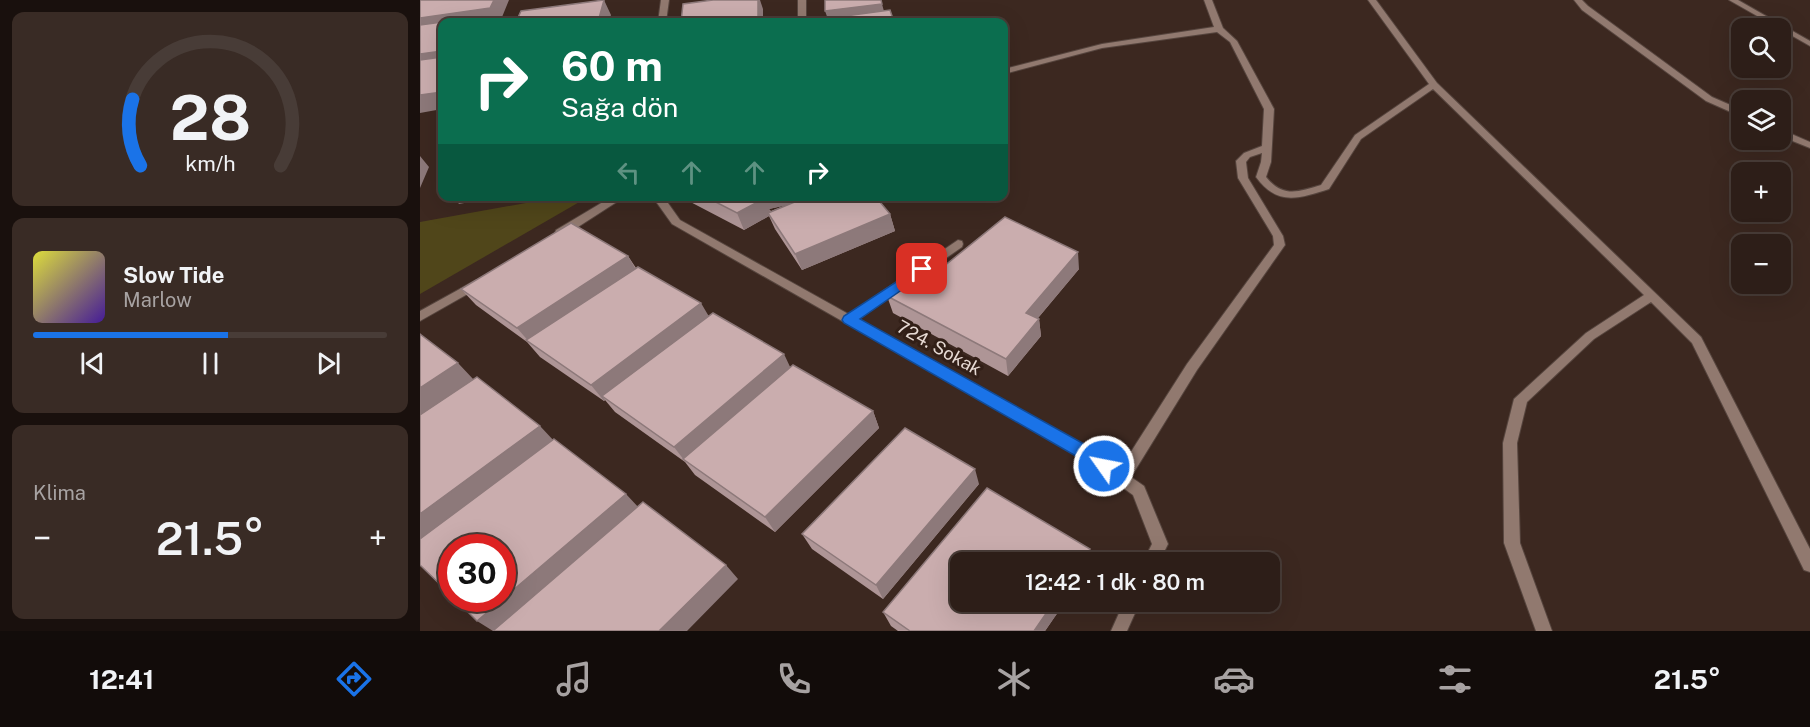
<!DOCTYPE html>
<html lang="tr">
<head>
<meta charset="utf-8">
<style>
  body { margin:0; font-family:"Public Sans",sans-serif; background:#392b25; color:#f1f3f6; height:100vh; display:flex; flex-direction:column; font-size:22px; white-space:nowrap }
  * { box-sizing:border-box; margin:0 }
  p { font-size:20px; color:#a7a2a2 }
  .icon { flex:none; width:33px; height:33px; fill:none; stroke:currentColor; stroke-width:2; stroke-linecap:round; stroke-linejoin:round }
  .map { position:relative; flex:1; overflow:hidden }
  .panel { display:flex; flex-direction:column; gap:12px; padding:12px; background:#19100d; width:420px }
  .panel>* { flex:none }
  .top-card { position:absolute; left:18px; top:18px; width:570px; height:183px; border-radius:12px; box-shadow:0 6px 24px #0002,0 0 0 2px #483c37; background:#0b6e4f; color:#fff; overflow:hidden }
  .fabs { position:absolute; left:1311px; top:18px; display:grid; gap:12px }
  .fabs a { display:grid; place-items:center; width:60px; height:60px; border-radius:12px; background:#2d1e18; box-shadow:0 6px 24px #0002,0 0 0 2px #483c37; font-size:30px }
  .speed { position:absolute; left:18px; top:534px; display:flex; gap:12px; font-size:30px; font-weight:700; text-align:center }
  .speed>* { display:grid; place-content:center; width:78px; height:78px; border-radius:50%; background:#2d1e18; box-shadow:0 6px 24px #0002,0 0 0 2px #483c37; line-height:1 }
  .speed .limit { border:9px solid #d22; background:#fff; color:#111 }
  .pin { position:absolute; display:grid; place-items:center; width:51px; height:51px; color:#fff; margin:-26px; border-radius:12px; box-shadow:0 3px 9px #0006 }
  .me { position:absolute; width:66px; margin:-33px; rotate:303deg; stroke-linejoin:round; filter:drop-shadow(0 0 4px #0008) }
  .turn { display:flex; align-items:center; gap:21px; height:126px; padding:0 24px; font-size:27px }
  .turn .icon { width:78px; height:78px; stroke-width:2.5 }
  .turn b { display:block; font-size:42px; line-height:51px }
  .lanes { display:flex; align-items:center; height:57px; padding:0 24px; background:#0003; justify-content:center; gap:30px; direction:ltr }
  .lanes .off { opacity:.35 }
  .big { font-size:45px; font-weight:600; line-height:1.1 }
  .panel .card { flex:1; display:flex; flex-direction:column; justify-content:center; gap:9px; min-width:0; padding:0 21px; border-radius:12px; background:#392b25 }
  .panel .dial { align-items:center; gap:0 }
  .dial svg { height:156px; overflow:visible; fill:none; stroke:#483c37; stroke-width:7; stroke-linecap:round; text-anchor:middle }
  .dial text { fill:#f1f3f6; stroke:none }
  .song { display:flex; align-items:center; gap:18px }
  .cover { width:72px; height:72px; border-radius:9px; background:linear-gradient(135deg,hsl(60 70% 55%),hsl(260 70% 35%)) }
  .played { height:6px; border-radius:3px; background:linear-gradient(90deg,#1a73e8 55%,#483c37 55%) }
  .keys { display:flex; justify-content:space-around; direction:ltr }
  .heat { display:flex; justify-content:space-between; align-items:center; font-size:33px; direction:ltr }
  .trip { position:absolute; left:530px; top:552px; width:330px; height:60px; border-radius:12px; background:#2d1e18; box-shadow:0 6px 24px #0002,0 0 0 2px #483c37; font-weight:600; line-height:60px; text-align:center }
  .tabs { display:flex; height:96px; justify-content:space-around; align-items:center; background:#120c0a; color:#a7a2a2 }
  .tabs .icon { width:42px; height:42px }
  .tabs .current { color:#1a73e8 }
  .tabs b { font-size:27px; color:#f1f3f6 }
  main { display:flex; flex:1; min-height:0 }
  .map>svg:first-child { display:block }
  .green { fill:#50461a }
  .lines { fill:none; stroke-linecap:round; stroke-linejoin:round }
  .lane-casing { stroke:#56453e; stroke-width:2 }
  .street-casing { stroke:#56453e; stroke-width:2 }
  .lane { fill:#91796f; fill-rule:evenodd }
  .street { fill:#91796f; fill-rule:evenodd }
  .wall { fill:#ae9596; fill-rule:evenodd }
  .shaded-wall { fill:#8d797a }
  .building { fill:#caadae; stroke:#8d797a; stroke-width:1.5 }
  .route { fill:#1a73e8; stroke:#114b97; stroke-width:1.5 }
  .labels { text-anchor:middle; stroke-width:6; stroke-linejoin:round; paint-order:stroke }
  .street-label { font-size:18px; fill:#e7dad4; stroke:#321f17 }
</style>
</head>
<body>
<main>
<section class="panel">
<div class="card dial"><svg viewBox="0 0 100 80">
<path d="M14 69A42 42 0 1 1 86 69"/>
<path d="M14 69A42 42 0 0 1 10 35" stroke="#1a73e8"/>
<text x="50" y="56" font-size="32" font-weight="700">28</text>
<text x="50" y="72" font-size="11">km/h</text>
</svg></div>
<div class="card">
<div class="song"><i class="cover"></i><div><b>Slow Tide</b><p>Marlow</p></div></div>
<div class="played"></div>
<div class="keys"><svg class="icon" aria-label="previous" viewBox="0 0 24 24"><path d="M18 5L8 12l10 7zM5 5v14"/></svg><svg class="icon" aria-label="pause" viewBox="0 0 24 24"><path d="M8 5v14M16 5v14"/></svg><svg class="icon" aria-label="next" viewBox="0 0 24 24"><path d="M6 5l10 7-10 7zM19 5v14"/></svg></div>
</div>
<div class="card"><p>Klima</p>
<div class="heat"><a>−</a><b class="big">21.5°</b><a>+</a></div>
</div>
</section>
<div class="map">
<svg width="1390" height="631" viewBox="0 0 1390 631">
  <rect width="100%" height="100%" fill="#3c2820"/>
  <path class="green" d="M145 196 168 197 0 294V222Z"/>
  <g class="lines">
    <g class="lane-casing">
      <path id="lane" d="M538 240 542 241 543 244 542 247 433 323H425L423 320 425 317Z"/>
    </g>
    <g class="street-casing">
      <path id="street" d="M241 0H249L246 22H238Z
        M378 0H386V22H378Z
        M784 0H792L803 28 817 41 854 109 851 162 846 177C863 198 878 192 901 185L935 135 1009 84 948 0H956L1017 83 1281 337 1390 549V572L1384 570 1272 343 1231 302 1174 339 1107 402 1097 443 1100 543 1132 631H1116L1084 543 1083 443 1094 399 1166 333 1224 295 1013 89 941 139 909 189C878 199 857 206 836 177L841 162 842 153 830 157 826 162 828 178 863 236 865 245 777 370 711 477 724 486 748 544 739 562H723L732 544 713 495 662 458 252 224 232 196H243L260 220 672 450 700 469 767 364 854 245 853 236 818 178 816 161 824 153 842 146 844 109 810 42 797 32 682 48 584 74V69L682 44 794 27Z
        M1154 0H1162L1168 6 1292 97 1322 110V117L1286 101 1162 10Z
        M1309 0H1318L1390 41V46Z
        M1360 129 1390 142V148L1360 136Z
        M193 196H206L144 236H136L135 233 136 230Z
        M56 280 60 281 62 284 60 287 0 321V311Z
        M704 602H720L707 631H691Z"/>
    </g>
    <use href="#lane" class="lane"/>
    <use href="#street" class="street"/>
  </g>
  <path class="wall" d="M259 196H455L470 214 475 231 382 270 355 229 349 216 324 230ZM366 205 351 211 349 209Z
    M208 256 216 268 289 316 370 367 453 411 459 428 355 532 275 475 265 462 195 412 185 400 184 401 120 357 107 342 56 305 41 289Z
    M659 269 618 318 619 319 621 336 588 376 473 313 467 296 513 275Z
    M559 484 463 599 392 549 382 534Z
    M567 488 670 549 671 562H540V602H645L625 631H478L471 626 463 612Z"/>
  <path class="shaded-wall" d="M74 0H89L80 22H22L0 35V18Z
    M184 0 191 15 189 22H178Z
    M338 0H340L343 9V22H338Z
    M462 4 465 15 409 22 405 11Z
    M22 51V68L0 71V54Z
    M22 92V109L0 113V95Z
    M0 156 9 167 0 188Z
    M33 196H81L39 204Z
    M342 196H411L349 209 352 215 348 213 349 216 324 230 317 213Z
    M470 214 475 231 382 270 375 254Z
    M658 252 659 269 608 330 606 313Z
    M208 256 218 273 111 344 97 328Z
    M281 303 291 320 182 396 185 400 184 401 171 385Z
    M619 319 621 336 588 376 586 359Z
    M364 354 372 371 264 460 254 447Z
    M38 363 54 380 0 416V388Z
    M453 411 459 428 355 532 345 517Z
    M120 426 135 442 0 544V514Z
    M555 469 559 484 463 599 456 585Z
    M206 494 220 509 80 631H73L57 621Z
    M670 549 671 562H661Z
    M306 565 318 579 267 631H239Z
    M634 602H645L625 631H614Z"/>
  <path class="building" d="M0 0H74L70 8 0 18Z
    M184 0 178 22H96L101 11Z
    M293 0H338V22H261L263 4Z
    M405 0H461L462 4 405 11Z
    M470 10 474 22H403V19Z
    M67 16 63 22H22V51L0 54V25Z
    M22 57V92L0 95V60Z
    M284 196H344L345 198 317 213Z
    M389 196H455L470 214 375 254 348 213Z
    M585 217 658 252 606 313 619 319 586 359 467 296 497 272 513 275Z
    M151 223 208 256 97 328 41 289Z
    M218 267 281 303 171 385 106 340Z
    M293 313 364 354 254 447 182 396Z
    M0 334 38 363 0 388Z
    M373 365 453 411 345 517 263 459Z
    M57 377 120 426 0 514V415Z
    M485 428 555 469 456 585 382 534Z
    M134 439 206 494 57 621 34 598H82V548H32V596L0 565V539Z
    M567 488 670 549 661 562H540V602H634L614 631H490L463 612Z
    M223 502 306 565 239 631H75L74 630Z"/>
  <path class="route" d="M502 265 506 266 508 269 506 273 440 319 673 449 690 461 692 466 690 471C679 475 670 465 661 459L424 323 422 320 424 316Z"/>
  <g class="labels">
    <g class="street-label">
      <text transform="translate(519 348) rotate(29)" y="6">724. Sokak</text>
    </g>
  </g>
</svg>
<div class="fabs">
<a><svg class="icon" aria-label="search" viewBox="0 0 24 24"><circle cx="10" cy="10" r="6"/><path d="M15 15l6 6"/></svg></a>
<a><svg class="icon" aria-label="layers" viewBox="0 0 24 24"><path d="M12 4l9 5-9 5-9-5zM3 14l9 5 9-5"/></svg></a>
<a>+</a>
<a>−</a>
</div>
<div class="speed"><div class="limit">30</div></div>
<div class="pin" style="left:502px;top:269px;background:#d93025"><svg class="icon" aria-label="arrive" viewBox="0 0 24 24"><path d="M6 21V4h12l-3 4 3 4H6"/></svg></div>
<svg class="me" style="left:684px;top:466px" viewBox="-20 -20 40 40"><circle r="17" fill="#1a73e8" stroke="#fff" stroke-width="3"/><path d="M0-11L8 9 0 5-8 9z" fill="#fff"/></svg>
<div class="trip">12:42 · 1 dk · 80 m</div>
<div class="top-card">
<div class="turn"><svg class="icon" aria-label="right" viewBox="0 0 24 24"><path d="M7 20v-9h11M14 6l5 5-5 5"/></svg><div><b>60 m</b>Sağa dön</div></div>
<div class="lanes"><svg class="icon off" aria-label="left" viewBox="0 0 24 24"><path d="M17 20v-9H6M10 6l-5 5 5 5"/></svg><svg class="icon off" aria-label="ahead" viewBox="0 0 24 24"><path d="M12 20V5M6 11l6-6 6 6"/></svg><svg class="icon off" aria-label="ahead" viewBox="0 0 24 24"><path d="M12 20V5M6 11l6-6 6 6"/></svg><svg class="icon" aria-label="right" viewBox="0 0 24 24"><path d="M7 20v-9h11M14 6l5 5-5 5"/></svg></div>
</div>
</div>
</main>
<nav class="tabs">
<b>12:41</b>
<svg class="icon current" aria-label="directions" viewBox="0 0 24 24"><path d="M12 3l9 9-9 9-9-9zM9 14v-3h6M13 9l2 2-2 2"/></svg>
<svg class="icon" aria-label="music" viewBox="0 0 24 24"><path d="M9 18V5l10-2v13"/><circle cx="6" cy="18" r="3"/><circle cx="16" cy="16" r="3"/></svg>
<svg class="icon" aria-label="phone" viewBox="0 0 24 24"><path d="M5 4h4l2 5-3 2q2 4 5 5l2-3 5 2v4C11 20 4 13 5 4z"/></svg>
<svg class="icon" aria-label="climate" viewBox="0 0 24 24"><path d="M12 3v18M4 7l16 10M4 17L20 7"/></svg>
<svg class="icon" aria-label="car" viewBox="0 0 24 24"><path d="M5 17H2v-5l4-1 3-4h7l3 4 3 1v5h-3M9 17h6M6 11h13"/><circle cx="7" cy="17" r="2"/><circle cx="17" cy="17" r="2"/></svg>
<svg class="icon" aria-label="filters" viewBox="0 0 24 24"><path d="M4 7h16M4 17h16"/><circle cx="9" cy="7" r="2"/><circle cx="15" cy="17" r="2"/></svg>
<b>21.5°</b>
</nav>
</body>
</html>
